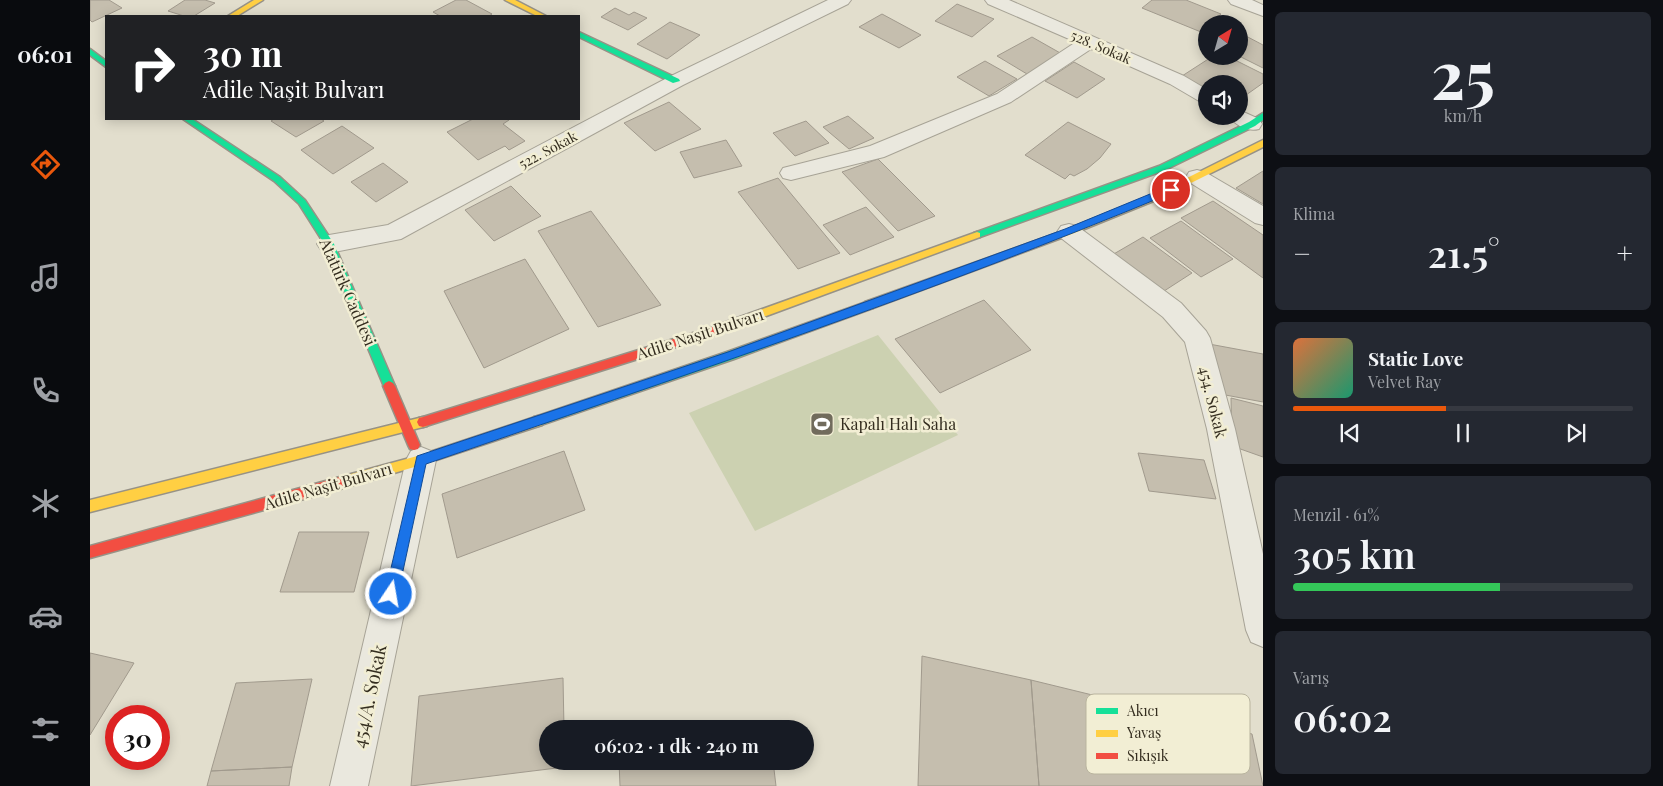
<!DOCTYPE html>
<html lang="tr">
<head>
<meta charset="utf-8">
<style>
  body { margin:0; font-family:"Playfair Display",serif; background:#242831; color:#f1f3f6; height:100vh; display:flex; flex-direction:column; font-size:19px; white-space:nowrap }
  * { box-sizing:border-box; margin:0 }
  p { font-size:16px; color:#9ea1a6 }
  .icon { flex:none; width:28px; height:28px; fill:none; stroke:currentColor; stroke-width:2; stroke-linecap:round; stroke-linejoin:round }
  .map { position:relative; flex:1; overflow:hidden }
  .panel { display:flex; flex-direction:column; gap:12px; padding:12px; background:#0d0f14; width:400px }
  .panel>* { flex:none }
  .hud { position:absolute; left:15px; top:15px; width:475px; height:105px; border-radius:0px; box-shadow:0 2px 12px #0003; background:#202124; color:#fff; overflow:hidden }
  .needle { width:32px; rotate:37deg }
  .fabs { position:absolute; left:1108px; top:15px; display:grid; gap:10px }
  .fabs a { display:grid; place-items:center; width:50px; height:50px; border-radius:50%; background:#171b24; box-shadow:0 2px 12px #0003; font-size:25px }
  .speed { position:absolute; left:15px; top:705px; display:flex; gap:10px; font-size:25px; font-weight:700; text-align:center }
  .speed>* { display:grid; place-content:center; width:65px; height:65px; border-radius:50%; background:#171b24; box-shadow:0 2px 12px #0003; line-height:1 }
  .speed .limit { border:8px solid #d22; background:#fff; color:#111 }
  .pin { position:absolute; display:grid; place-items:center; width:42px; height:42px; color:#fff; margin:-21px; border:2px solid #fff; border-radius:50%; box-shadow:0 1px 5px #0007 }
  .me { position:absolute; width:55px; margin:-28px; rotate:12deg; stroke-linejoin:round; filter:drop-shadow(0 0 4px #0008) }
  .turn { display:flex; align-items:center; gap:18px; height:105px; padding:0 15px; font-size:22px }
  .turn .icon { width:65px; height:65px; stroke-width:2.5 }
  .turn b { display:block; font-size:35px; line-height:42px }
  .big { font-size:38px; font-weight:600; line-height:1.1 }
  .panel .card { flex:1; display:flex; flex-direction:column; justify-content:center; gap:8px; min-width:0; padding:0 18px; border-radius:8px; background:#242831 }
  .panel .dial { align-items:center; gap:0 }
  .dial b { font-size:65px; line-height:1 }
  .song { display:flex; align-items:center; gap:15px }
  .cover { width:60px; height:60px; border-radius:8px; background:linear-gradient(135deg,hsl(20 70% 55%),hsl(160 70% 35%)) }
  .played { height:5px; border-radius:2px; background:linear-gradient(90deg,#ea580c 45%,#363941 45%) }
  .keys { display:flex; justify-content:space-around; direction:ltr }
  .heat { display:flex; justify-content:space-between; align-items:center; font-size:28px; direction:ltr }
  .charge { height:8px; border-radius:4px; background:linear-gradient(90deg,#34c759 61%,#363941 0) }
  .trip { position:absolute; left:449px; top:720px; width:275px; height:50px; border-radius:25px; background:#171b24; box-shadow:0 2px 12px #0003; font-weight:600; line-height:50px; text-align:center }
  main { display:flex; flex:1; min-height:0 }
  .dock { display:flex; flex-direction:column; width:90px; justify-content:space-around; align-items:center; background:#090b0e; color:#9ea1a6 }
  .dock .icon { width:35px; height:35px }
  .dock .on { color:#ea580c }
  .dock b { font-size:22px; color:#f1f3f6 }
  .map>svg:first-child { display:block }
  .green { fill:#ccd1b1 }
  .building { fill:#c5beae; stroke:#a19a8d }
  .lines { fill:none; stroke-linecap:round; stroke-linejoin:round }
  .street-casing { stroke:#a7a396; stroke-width:2 }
  .fast-casing { stroke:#979286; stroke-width:3 }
  .slow-casing { stroke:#979286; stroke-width:3 }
  .jam-casing { stroke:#979286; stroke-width:3 }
  .street { fill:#eae8de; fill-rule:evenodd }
  .fast { fill:#16e098; fill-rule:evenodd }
  .slow { fill:#ffcf43; fill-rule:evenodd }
  .jam { fill:#f24e42; fill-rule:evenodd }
  .route { fill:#1a73e8; stroke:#114b97 }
  .labels { text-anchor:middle; stroke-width:5; stroke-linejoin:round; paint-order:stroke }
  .far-street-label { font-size:14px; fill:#342d1f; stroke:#f2eed4 }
  .street-label { font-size:16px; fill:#342d1f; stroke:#f2eed4 }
  .poi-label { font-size:16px; fill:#342d1f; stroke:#f2eed4; text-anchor:start }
  .near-street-label { font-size:19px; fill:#342d1f; stroke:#f2eed4 }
  .key { fill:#f2eed4; stroke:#b9b49e; stroke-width:1 }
  .key-label { font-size:14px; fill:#342d1f }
</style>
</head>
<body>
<main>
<nav class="dock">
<b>06:01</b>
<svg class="icon on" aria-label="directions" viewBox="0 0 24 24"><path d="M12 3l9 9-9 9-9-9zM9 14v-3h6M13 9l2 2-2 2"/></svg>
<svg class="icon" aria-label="music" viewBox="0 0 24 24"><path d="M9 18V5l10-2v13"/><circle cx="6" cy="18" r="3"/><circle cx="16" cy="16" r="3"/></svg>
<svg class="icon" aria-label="phone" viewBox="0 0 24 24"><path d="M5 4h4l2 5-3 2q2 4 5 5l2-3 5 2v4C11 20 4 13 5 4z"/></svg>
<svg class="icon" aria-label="climate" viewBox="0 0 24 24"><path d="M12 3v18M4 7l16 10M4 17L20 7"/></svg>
<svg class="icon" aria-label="car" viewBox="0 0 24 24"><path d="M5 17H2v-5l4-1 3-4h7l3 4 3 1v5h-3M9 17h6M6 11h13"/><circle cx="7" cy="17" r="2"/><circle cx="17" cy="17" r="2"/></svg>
<svg class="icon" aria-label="filters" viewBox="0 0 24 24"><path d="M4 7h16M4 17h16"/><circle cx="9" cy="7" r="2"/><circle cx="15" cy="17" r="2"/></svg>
</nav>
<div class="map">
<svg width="1173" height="786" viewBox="0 0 1173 786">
  <rect width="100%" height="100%" fill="#e2decd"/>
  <path class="green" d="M788 335 868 435 665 531 599 413Z"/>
  <path class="building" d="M0 0H19L32 8 2 22 0 20Z
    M95 0H115L125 3 104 16H94L78 11Z
    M366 0H376L402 14 399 16H350L343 12Z
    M1062 0H1096L1131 14 1120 24H1116V27L1111 32 1052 8Z
    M867 4 904 19 882 37 845 21Z
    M525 8 539 15 544 12 557 18 538 30 511 17Z
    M792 14 831 35 809 48 769 27Z
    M580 22 610 35 577 59 547 44Z
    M1154 35 1173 45V68L1149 56V39Z
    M942 37 972 54 937 74 907 56Z
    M1123 56H1137L1173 74V83L1149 100V84H1116V89L1092 76Z
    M895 61 927 79 899 96 867 77Z
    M984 62 1015 79 987 98 955 81Z
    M579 102 611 129 565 151 534 123Z
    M758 116 784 138 759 149 733 127Z
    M184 119H231L234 121 206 137 181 121Z
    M383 119H417L419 120 413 124 435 141 419 150 415 146 388 160 357 132Z
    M716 121 739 143 705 156 683 133Z
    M978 122 1021 144 1010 158 997 169 984 176 980 174 975 179 935 155Z
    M252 126 284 148 243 174 211 150Z
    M636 140 652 166 604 178 590 152Z
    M788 159 845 216 808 231 752 172Z
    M293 163 318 182 286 202 261 182Z
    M1173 171V204L1146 188Z
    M688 178 750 253 708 269 648 192Z
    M421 186 451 216 404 241 375 210Z
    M1123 201 1173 235V278L1091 218Z
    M776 207 804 237 760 255 733 225Z
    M501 211 571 305 508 327 448 231Z
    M1091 221 1143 259 1111 277 1060 238Z
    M1053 237 1102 273 1071 293 1022 255Z
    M435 259 479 329 394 368 354 291Z
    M894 300 941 350 850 393 805 339Z
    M1119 344 1173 354V402L1130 394Z
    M1141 398 1173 406V457L1142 446Z
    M474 451 495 510 367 558 352 494Z
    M1048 453 1114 460 1126 499 1059 491Z
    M209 532H279L264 592H190Z
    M0 653 44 663 0 735Z
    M832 656 941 680 949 786H828Z
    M473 678 474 729H458V761H475V767L321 786 329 696Z
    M222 679 202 767 121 771 146 683Z
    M941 680 1162 734 1173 786H949Z
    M529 761H683L686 786H530Z
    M202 767 199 786H117L121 771Z"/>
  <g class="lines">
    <g class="street-casing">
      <path id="street" d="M738 0H761L758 4 593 85 311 239 239 253 231 250 227 244 231 238 239 235 298 225 579 77Z
        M895 0H919L1094 76 1116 89V103L1109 101 1080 84 1001 49 921 102 794 157 701 180 693 178 690 173 693 168 780 146 907 94 986 42 898 4Z
        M1138 0H1162L1173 5V16L1141 4Z
        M1149 110 1169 119 1172 124 1169 129C1158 132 1146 126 1139 116H1149Z
        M1107 170 1115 172 1173 206V225L1165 223 1099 182 1096 177 1099 172Z
        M979 224 987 226 1091 303 1116 331 1120 338 1145 429 1173 554V647L1161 642 1156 630 1117 429 1095 342 1073 317 971 238 967 232 971 226Z
        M331 447 341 451 346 460 278 786H240L316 460 321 451Z"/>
    </g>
    <g class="fast-casing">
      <path id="fast" d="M489 32 589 79 590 81 583 83 489 37Z
        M0 49 16 61V67L0 55Z
        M1173 113V120L1165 126 1075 170 890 237H884L882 235 884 233 1069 166 1159 122Z
        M93 119H102L190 177 215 200 244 244 305 386 303 389H295L235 245 209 204 184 181Z
        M779 301 783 302 784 305 783 308 644 359 448 426 444 425 442 421 444 417 448 416 637 352Z"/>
    </g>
    <g class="slow-casing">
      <path id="slow" d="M164 0H173L147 16H138Z
        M415 0H425L456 16H447Z
        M1173 140V147L1071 198 982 234 783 308 779 309 774 305 775 302 976 230 1065 194Z
        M887 232 890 233V237L633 332H625L624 329 625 326Z
        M448 416 452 417 454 421 452 425 331 465 250 489 246 487 244 483 246 479 250 477 331 455Z
        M333 417 337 418 339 422 337 426 333 427 0 512V500Z"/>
    </g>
    <g class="jam-casing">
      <path id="jam" d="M629 325 634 329 633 332 333 427 329 426 327 422 329 418 333 417Z
        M299 381 303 383 305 386 330 445 328 449 324 450 320 449 318 445 293 386 295 383Z
        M250 477 254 479 256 483 254 487 250 489 0 558V546Z"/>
    </g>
    <use href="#street" class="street"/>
    <use href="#fast" class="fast"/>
    <use href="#slow" class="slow"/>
    <use href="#jam" class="jam"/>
  </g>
  <path class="route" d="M1077 187H1081L1085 190 1084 192C839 294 587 378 336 464L308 594 306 599 301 601 297 599 295 594 327 456 638 352 975 229Z"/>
  <defs>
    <g id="stadium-square" transform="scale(1.25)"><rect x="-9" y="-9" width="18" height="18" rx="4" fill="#716b5c" stroke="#f2eed4"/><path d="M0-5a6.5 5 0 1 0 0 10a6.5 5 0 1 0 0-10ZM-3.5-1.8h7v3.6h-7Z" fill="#fff"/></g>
  </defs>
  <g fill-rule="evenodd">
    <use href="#stadium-square" x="732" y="424"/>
  </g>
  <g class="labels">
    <g class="far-street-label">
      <text transform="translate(1011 47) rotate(23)" y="5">528. Sokak</text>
      <text transform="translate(458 150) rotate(-28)" y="5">522. Sokak</text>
    </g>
    <g class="street-label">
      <text transform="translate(258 292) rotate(66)" y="6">Atatürk Caddesi</text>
      <text transform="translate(610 334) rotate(-18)" y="6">Adile Naşit Bulvarı</text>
      <text transform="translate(1123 402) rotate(76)" y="6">454. Sokak</text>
      <text transform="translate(238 486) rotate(-16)" y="6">Adile Naşit Bulvarı</text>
    </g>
    <g class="poi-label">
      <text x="750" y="430">Kapalı Halı Saha</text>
    </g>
    <g class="near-street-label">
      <text transform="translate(279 696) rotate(-78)" y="7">454/A. Sokak</text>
    </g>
  </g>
  <rect x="996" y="694" width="164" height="80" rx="8" class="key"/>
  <rect x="1006" y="708" width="22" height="6" fill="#16e098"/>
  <rect x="1006" y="730" width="22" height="7" fill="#ffcf43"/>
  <rect x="1006" y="753" width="22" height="6" fill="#f24e42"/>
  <g class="key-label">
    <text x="1037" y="716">Akıcı</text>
    <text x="1037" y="738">Yavaş</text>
    <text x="1037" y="761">Sıkışık</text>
  </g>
</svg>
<div class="fabs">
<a><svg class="needle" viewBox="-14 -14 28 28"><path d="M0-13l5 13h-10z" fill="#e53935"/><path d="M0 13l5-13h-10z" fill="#9ea1a6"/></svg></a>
<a><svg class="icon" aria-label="sound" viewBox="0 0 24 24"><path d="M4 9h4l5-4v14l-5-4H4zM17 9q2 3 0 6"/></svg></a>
</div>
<div class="speed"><div class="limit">30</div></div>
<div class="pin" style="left:1081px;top:190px;background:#d93025"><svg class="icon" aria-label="arrive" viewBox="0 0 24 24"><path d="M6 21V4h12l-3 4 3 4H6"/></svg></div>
<svg class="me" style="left:301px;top:594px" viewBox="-20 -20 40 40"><circle r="17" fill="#1a73e8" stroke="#fff" stroke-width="3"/><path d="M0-11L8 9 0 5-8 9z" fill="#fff"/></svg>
<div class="trip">06:02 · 1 dk · 240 m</div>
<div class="hud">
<div class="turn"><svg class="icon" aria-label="right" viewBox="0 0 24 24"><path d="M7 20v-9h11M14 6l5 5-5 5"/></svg><div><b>30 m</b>Adile Naşit Bulvarı</div></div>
</div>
</div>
<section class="panel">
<div class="card dial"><b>25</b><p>km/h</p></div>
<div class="card"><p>Klima</p>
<div class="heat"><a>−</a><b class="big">21.5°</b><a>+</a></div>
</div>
<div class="card">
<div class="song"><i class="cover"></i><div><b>Static Love</b><p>Velvet Ray</p></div></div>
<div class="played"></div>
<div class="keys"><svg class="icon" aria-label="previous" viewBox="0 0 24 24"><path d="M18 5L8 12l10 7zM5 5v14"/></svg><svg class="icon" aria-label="pause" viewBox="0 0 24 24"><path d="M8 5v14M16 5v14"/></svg><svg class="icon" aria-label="next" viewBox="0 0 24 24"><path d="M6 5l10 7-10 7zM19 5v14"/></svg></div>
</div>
<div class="card"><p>Menzil · 61%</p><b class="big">305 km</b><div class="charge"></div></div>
<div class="card"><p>Varış</p><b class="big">06:02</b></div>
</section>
</main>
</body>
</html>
